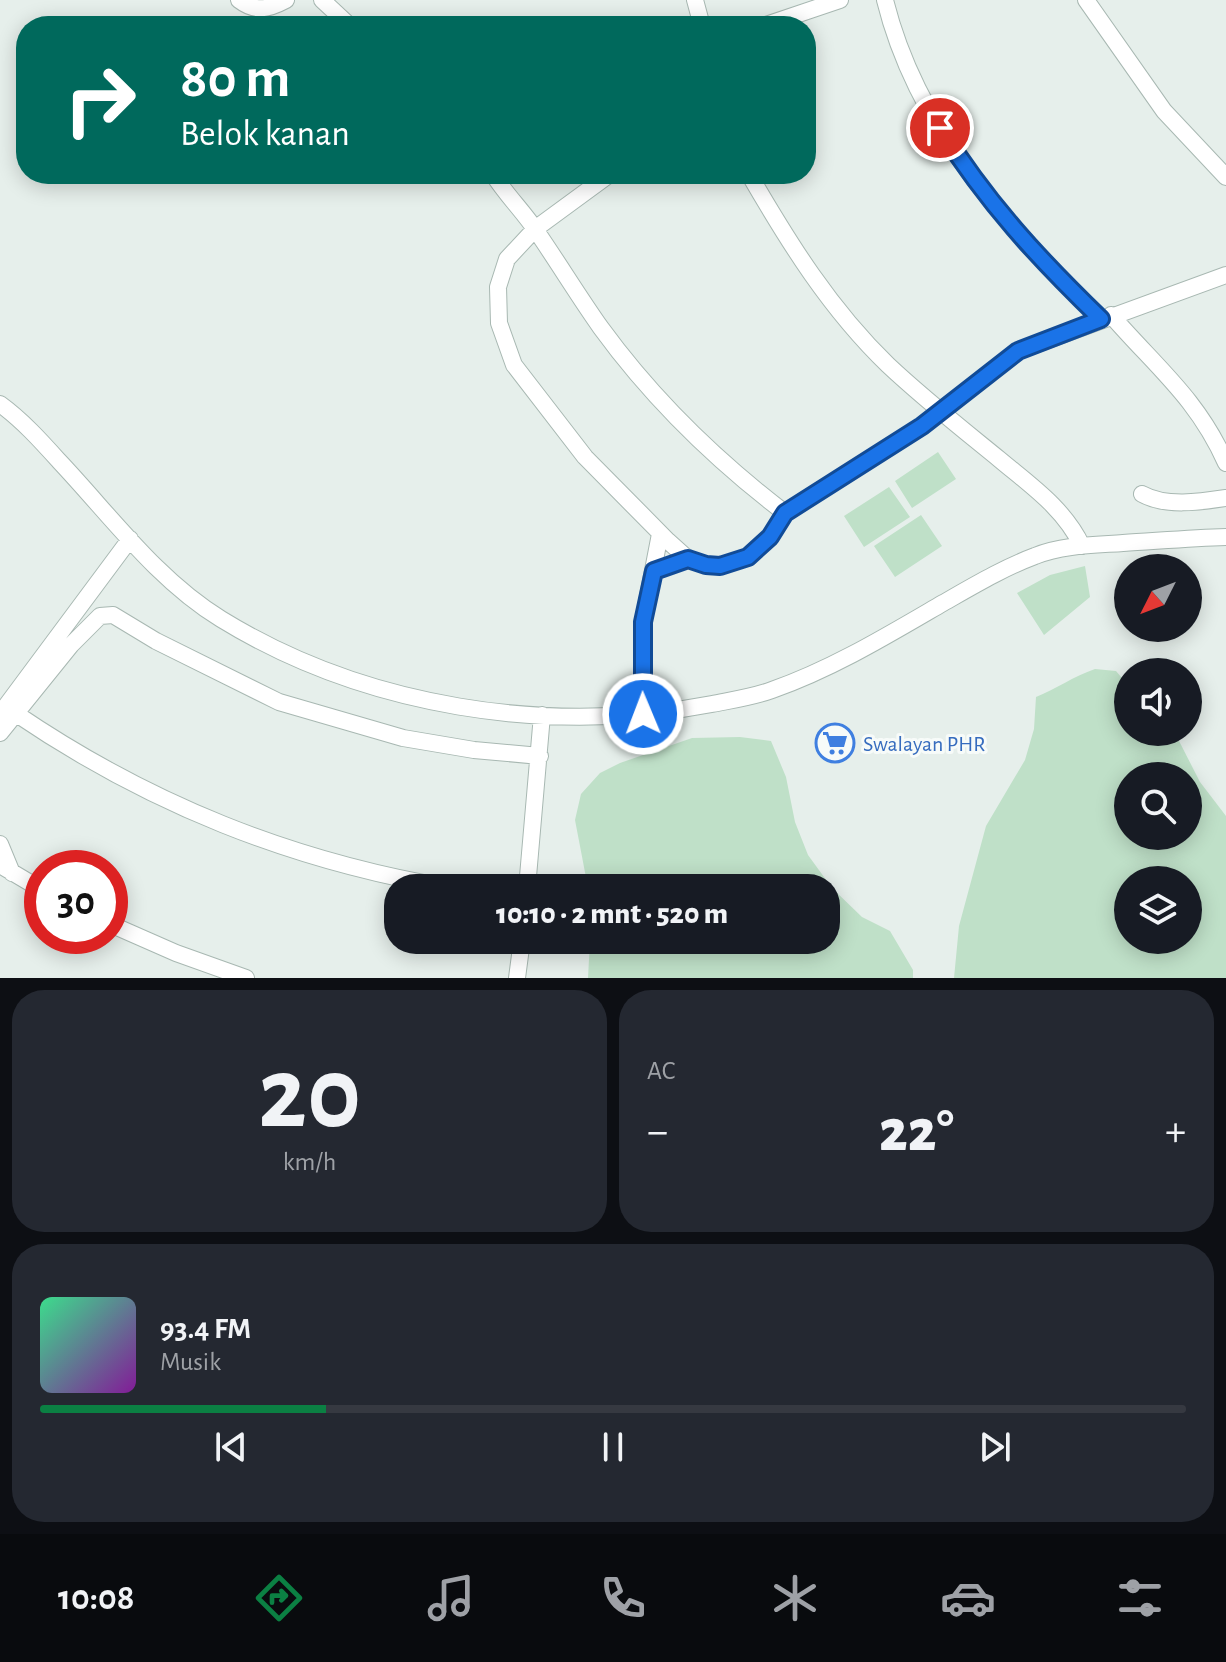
<!DOCTYPE html>
<html lang="id">
<head>
<meta charset="utf-8">
<style>
  body { margin:0; font-family:"Alegreya Sans",sans-serif; background:#242831; color:#f1f3f6; height:100vh; display:flex; flex-direction:column; font-size:30px; white-space:nowrap }
  * { box-sizing:border-box; margin:0 }
  p { font-size:26px; color:#9ea1a6 }
  .icon { flex:none; width:44px; height:44px; fill:none; stroke:currentColor; stroke-width:2; stroke-linecap:round; stroke-linejoin:round }
  .map { position:relative; height:978px; overflow:hidden }
  .details { display:flex; flex-direction:column; gap:12px; padding:12px; background:#0d0f14; flex:1 }
  .details>* { flex:none }
  .top-card { position:absolute; left:16px; top:16px; width:800px; height:168px; border-radius:32px; box-shadow:0 4px 20px #0003; background:#00695c; color:#fff; overflow:hidden }
  .needle { width:52px; rotate:228deg }
  .tools { position:absolute; left:1114px; top:554px; display:grid; gap:16px }
  .tools a { display:grid; place-items:center; width:88px; height:88px; border-radius:50%; background:#171b24; box-shadow:0 4px 20px #0003; font-size:40px }
  .speed { position:absolute; left:24px; top:850px; display:flex; gap:16px; font-size:40px; font-weight:700; text-align:center }
  .speed>* { display:grid; place-content:center; width:104px; height:104px; border-radius:50%; background:#171b24; box-shadow:0 4px 20px #0003; line-height:1 }
  .speed .limit { border:12px solid #d22; background:#fff; color:#111 }
  .pin { position:absolute; display:grid; place-items:center; width:68px; height:68px; color:#fff; margin:-34px; border:4px solid #fff; border-radius:50%; box-shadow:0 2px 8px #0007 }
  .me { position:absolute; width:88px; margin:-44px; rotate:359deg; stroke-linejoin:round; filter:drop-shadow(0 0 6px #0008) }
  .turn { display:flex; align-items:center; gap:28px; height:168px; padding:0 32px; font-size:36px }
  .turn .icon { width:104px; height:104px; stroke-width:2.5 }
  .turn b { display:block; font-size:56px; line-height:68px }
  .big { font-size:60px; font-weight:800; line-height:1.1 }
  .details .widget { flex:1; display:flex; flex-direction:column; justify-content:center; gap:12px; min-width:0; padding:0 28px; border-radius:32px; background:#242831 }
  .details .dial { align-items:center; gap:0 }
  .dial b { font-size:104px; line-height:1 }
  .song { display:flex; align-items:center; gap:24px }
  .cover { width:96px; height:96px; border-radius:12px; background:linear-gradient(135deg,hsl(150 70% 55%),hsl(290 70% 35%)) }
  .played { height:8px; border-radius:4px; background:linear-gradient(90deg,#0b8043 25%,#363941 25%) }
  .keys { display:flex; justify-content:space-around; direction:ltr }
  .heat { display:flex; justify-content:space-between; align-items:center; font-size:44px; direction:ltr }
  .details .tiles { flex:1; display:grid; gap:12px; grid-template-columns:1fr 1fr }
  .widget:last-child { grid-column:span 2 }
  .trip { position:absolute; left:384px; top:874px; width:456px; height:80px; border-radius:32px; background:#171b24; box-shadow:0 4px 20px #0003; font-weight:800; line-height:80px; text-align:center }
  .tab-bar { display:flex; height:128px; justify-content:space-around; align-items:center; background:#090b0e; color:#9ea1a6 }
  .tab-bar .icon { width:56px; height:56px }
  .tab-bar .current { color:#0b8043 }
  .tab-bar b { font-size:36px; color:#f1f3f6 }
  .map>svg:first-child { display:block }
  .green { fill:#bfe0c8; fill-rule:evenodd }
  .lines { fill:none; stroke-linecap:round; stroke-linejoin:round }
  .minor-casing { stroke:#a8b8b2; stroke-width:18 }
  .minor { stroke:#fff; stroke-width:16 }
  .route-casing { stroke:#114b97; stroke-width:20 }
  .route { stroke:#1a73e8; stroke-width:14 }
  .labels { text-anchor:middle; stroke-width:6; stroke-linejoin:round; paint-order:stroke }
  .shop-label { font-size:22px; fill:#366cbe; stroke:#f7fbf9; text-anchor:start }
</style>
</head>
<body>
<div class="map">
<svg width="1226" height="978" viewBox="0 0 1226 978">
  <rect width="100%" height="100%" fill="#e6efeb"/>
  <path class="green" d="M938 452 956 479 912 508 895 481Z
    M889 487 910 517 864 547 844 516Z
    M921 515 942 546 895 577 874 546Z
    M1085 566 1090 597 1044 635 1017 593 1050 575Z
    M1095 669 1116 671 1128 685V732H1171L1178 739 1200 782 1226 816V978H954L959 926 986 826 1025 760 1034 729 1036 697C1056 689 1074 676 1095 669ZM1188 776V836H1128V776ZM1188 880V940H1128V880Z
    M740 737 771 741 786 777 795 822 808 855 832 888 862 917 890 931 913 970V978H588L590 940H826V888H588L575 820 581 794 600 773 620 763 692 738Z"/>
  <g class="lines">
    <g class="minor-casing">
      <path id="minor" d="M239 0C256 13 269 9 286 0
        M322 0 350 26
        M695 0 702 26
        M885 0C917 130 1008 227 1101 319
        M1086 0 1164 111 1226 177
        M763 26 840 0
        M493 174C506 195 524 212 537 232 559 264 579 297 601 328 652 398 717 461 785 513
        M610 174 535 229 507 259 498 287 499 323 514 365 585 457 668 541 688 559 706 565 720 566 748 557 770 537 785 513 922 426 1018 351 1226 275
        M749 174C789 243 830 309 888 365 923 398 961 428 999 459 1030 485 1064 508 1082 546
        M1111 315C1156 367 1197 398 1226 463
        M0 404C22 420 41 441 59 461 110 515 157 580 221 619 364 707 548 736 712 704 732 700 753 697 772 690 832 669 888 635 943 603 973 586 1003 568 1035 556 1062 545 1094 545 1123 543 1157 541 1192 538 1226 537
        M1142 494C1165 507 1200 502 1226 498
        M15 713C149 804 291 861 451 888
        M0 714 130 539
        M643 714V622L660 534
        M0 733 71 645 100 616 113 615 156 641 279 702 403 738 474 750 540 756
        M0 844 12 873
        M0 865 42 890
        M527 888 542 715
        M110 924 176 953 246 978
        M517 978 522 940"/>
    </g>
    <use href="#minor" class="minor"/>
  </g>
  <g class="lines">
    <g class="route-casing">
      <path id="route" d="M643 714V622L654 571 688 559 706 565 720 566 748 557 770 537 785 513 922 426 1018 351 1101 319C1038 258 987 203 940 128"/>
    </g>
    <use href="#route" class="route"/>
  </g>
  <defs>
    <g id="supermarket-ring" transform="scale(2)"><circle r="9.5" fill="#f7fbf9" stroke="#3f7fe0" stroke-width="1.5"/><path d="M-6-5.5h2.5l.6 2H6L4.5 2H-2.5L-4.4-4H-6ZM-1.5 3.2a1.3 1.3 0 1 0 .1 0ZM3 3.2a1.3 1.3 0 1 0 .1 0Z" fill="#3f7fe0"/></g>
  </defs>
  <g fill-rule="evenodd">
    <use href="#supermarket-ring" x="835" y="743"/>
  </g>
  <g class="labels">
    <g class="shop-label">
      <text x="863" y="751">Swalayan PHR</text>
    </g>
  </g>
</svg>
<div class="tools">
<a><svg class="needle" viewBox="-14 -14 28 28"><path d="M0-13l5 13h-10z" fill="#e53935"/><path d="M0 13l5-13h-10z" fill="#9ea1a6"/></svg></a>
<a><svg class="icon" aria-label="sound" viewBox="0 0 24 24"><path d="M4 9h4l5-4v14l-5-4H4zM17 9q2 3 0 6"/></svg></a>
<a><svg class="icon" aria-label="search" viewBox="0 0 24 24"><circle cx="10" cy="10" r="6"/><path d="M15 15l6 6"/></svg></a>
<a><svg class="icon" aria-label="layers" viewBox="0 0 24 24"><path d="M12 4l9 5-9 5-9-5zM3 14l9 5 9-5"/></svg></a>
</div>
<div class="speed"><div class="limit">30</div></div>
<div class="pin" style="left:940px;top:128px;background:#d93025"><svg class="icon" aria-label="arrive" viewBox="0 0 24 24"><path d="M6 21V4h12l-3 4 3 4H6"/></svg></div>
<svg class="me" style="left:643px;top:714px" viewBox="-20 -20 40 40"><circle r="17" fill="#1a73e8" stroke="#fff" stroke-width="3"/><path d="M0-11L8 9 0 5-8 9z" fill="#fff"/></svg>
<div class="trip">10:10 · 2 mnt · 520 m</div>
<div class="top-card">
<div class="turn"><svg class="icon" aria-label="right" viewBox="0 0 24 24"><path d="M7 20v-9h11M14 6l5 5-5 5"/></svg><div><b>80 m</b>Belok kanan</div></div>
</div>
</div>
<section class="details">
<div class="tiles">
<div class="widget dial"><b>20</b><p>km/h</p></div>
<div class="widget"><p>AC</p>
<div class="heat"><a>−</a><b class="big">22°</b><a>+</a></div>
</div>
<div class="widget">
<div class="song"><i class="cover"></i><div><b>93.4 FM</b><p>Musik</p></div></div>
<div class="played"></div>
<div class="keys"><svg class="icon" aria-label="previous" viewBox="0 0 24 24"><path d="M18 5L8 12l10 7zM5 5v14"/></svg><svg class="icon" aria-label="pause" viewBox="0 0 24 24"><path d="M8 5v14M16 5v14"/></svg><svg class="icon" aria-label="next" viewBox="0 0 24 24"><path d="M6 5l10 7-10 7zM19 5v14"/></svg></div>
</div>
</div>
</section>
<nav class="tab-bar">
<b>10:08</b>
<svg class="icon current" aria-label="directions" viewBox="0 0 24 24"><path d="M12 3l9 9-9 9-9-9zM9 14v-3h6M13 9l2 2-2 2"/></svg>
<svg class="icon" aria-label="music" viewBox="0 0 24 24"><path d="M9 18V5l10-2v13"/><circle cx="6" cy="18" r="3"/><circle cx="16" cy="16" r="3"/></svg>
<svg class="icon" aria-label="phone" viewBox="0 0 24 24"><path d="M5 4h4l2 5-3 2q2 4 5 5l2-3 5 2v4C11 20 4 13 5 4z"/></svg>
<svg class="icon" aria-label="climate" viewBox="0 0 24 24"><path d="M12 3v18M4 7l16 10M4 17L20 7"/></svg>
<svg class="icon" aria-label="car" viewBox="0 0 24 24"><path d="M5 17H2v-5l4-1 3-4h7l3 4 3 1v5h-3M9 17h6M6 11h13"/><circle cx="7" cy="17" r="2"/><circle cx="17" cy="17" r="2"/></svg>
<svg class="icon" aria-label="filters" viewBox="0 0 24 24"><path d="M4 7h16M4 17h16"/><circle cx="9" cy="7" r="2"/><circle cx="15" cy="17" r="2"/></svg>
</nav>
</body>
</html>
